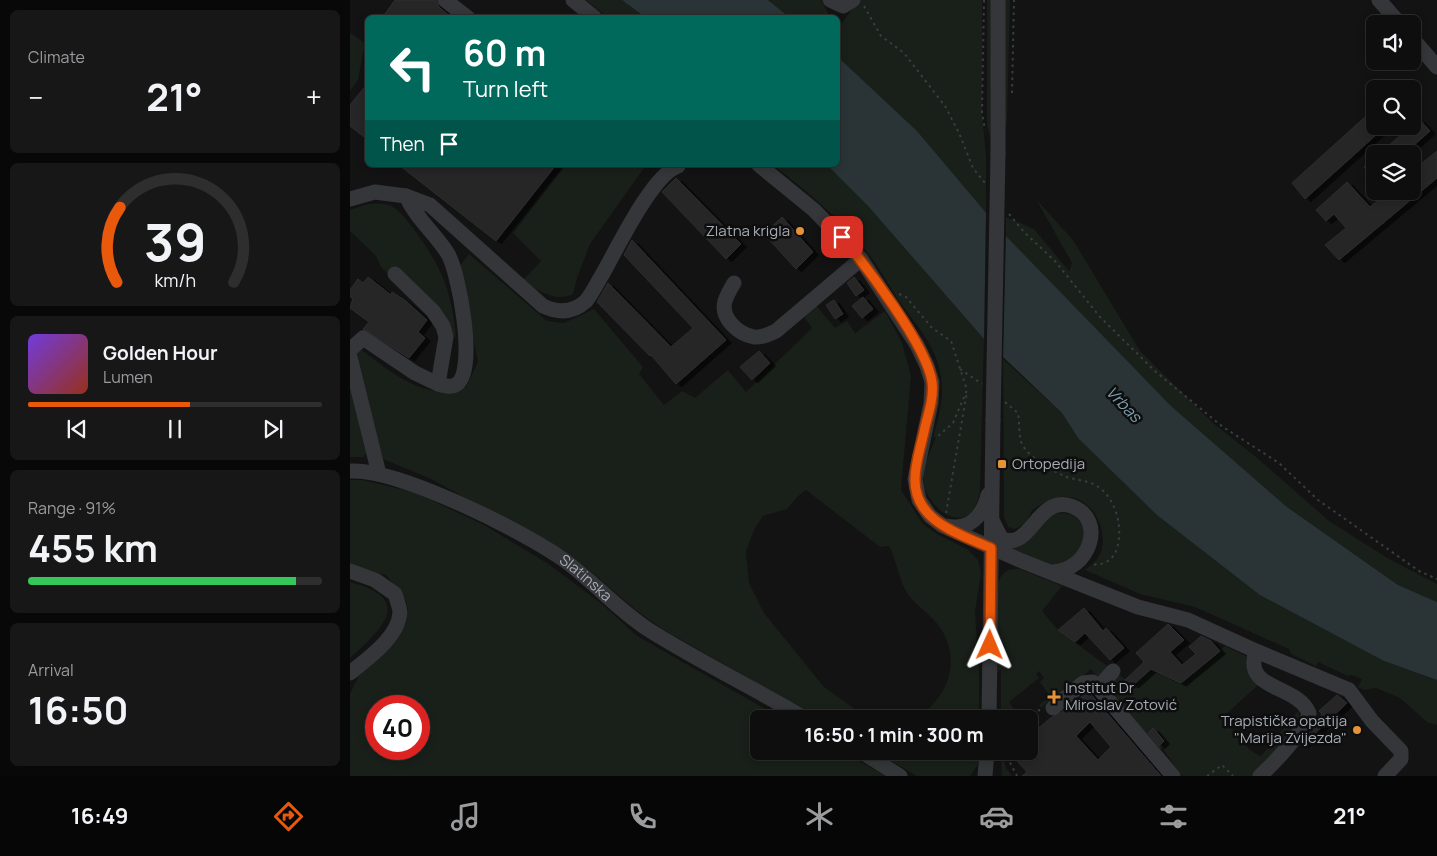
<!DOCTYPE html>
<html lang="en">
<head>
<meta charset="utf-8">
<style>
  body { margin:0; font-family:Manrope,sans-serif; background:#171718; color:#f1f3f6; height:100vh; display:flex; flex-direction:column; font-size:19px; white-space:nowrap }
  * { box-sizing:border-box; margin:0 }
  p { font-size:16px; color:#9b9c9e }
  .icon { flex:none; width:28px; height:28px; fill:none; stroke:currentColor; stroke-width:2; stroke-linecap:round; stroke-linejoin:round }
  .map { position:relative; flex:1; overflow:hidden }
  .details { display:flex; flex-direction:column; gap:10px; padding:10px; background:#080808; width:350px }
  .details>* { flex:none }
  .top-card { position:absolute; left:15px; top:15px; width:475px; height:152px; border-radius:8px; box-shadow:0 2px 8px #0003,0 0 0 1px #2e2e2f; background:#00695c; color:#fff; overflow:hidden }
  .tools { position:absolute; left:1016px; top:15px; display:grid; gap:10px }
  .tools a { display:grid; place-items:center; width:55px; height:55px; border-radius:8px; background:#0e0e0f; box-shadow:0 2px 8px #0003,0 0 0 1px #2e2e2f; font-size:25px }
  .speed { position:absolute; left:15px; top:695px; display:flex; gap:10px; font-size:25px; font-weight:700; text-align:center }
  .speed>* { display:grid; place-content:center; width:65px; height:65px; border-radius:50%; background:#0e0e0f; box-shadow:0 2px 8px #0003,0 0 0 1px #2e2e2f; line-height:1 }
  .speed .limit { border:8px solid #d22; background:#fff; color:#111 }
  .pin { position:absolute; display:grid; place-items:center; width:42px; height:42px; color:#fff; margin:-21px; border-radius:10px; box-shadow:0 2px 8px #0006 }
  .me { position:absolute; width:55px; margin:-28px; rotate:1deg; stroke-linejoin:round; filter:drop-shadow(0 0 4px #0008) }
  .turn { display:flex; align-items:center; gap:18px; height:105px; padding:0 15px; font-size:22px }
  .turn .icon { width:65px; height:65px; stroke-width:2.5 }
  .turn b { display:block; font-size:35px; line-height:42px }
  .then { display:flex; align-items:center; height:48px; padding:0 15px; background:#0003; gap:10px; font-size:19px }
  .big { font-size:38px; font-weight:700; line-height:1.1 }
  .details .widget { flex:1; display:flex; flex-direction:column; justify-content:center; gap:8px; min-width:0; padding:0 18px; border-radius:8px; background:#171718 }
  .details .dial { align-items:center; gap:0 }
  .dial svg { height:130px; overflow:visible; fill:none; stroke:#2e2e2f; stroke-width:7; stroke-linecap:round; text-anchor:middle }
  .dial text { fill:#f1f3f6; stroke:none }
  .song { display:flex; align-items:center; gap:15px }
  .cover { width:60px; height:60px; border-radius:8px; background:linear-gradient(135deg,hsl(260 70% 55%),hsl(10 70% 35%)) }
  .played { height:5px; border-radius:2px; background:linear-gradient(90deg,#ea580c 55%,#2e2e2f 55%) }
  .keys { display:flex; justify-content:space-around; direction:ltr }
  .heat { display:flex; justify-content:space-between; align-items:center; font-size:28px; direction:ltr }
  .charge { height:8px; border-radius:4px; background:linear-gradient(90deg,#34c759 91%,#2e2e2f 0) }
  .trip { position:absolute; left:400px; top:710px; width:288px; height:50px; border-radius:8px; background:#0e0e0f; box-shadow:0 2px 8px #0003,0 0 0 1px #2e2e2f; font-weight:700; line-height:50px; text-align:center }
  .tabs { display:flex; height:80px; justify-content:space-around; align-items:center; background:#060606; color:#9b9c9e }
  .tabs .icon { width:35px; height:35px }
  .tabs .active { color:#ea580c }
  .tabs b { font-size:22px; color:#f1f3f6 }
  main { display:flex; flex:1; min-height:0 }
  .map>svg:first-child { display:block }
  .green { fill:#191f19; fill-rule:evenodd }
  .water { fill:#2a3437 }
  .pier { fill:#131314 }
  .building { fill:#262628; stroke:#2d2e30; fill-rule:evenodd; filter:url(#shadow) }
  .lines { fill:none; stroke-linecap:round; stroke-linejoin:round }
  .path { stroke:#3a3d40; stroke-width:2; stroke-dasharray:2.5 4; stroke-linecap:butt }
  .minor { stroke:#343639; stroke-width:15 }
  .minor-bridge { stroke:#343639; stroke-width:15 }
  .route-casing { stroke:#983908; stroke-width:12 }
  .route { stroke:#ea580c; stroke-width:9 }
  .poi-dot { fill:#e89238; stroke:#0e0e0f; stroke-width:2 }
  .labels { text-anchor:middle; stroke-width:5; stroke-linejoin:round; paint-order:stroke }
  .poi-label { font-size:15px; fill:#a5acb4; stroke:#0e0e0f; text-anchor:end }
  .street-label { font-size:15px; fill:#a5acb4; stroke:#0e0e0f }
  .water-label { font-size:16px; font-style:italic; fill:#7e9fae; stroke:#0e0e0f }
</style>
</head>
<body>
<main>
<section class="details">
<div class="widget"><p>Climate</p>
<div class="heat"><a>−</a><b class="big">21°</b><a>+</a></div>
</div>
<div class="widget dial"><svg viewBox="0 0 100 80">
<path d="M14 69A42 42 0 1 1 86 69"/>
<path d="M14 69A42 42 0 0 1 16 23" stroke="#ea580c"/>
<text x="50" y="56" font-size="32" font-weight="700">39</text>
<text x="50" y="72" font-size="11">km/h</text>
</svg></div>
<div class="widget">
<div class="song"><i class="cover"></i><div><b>Golden Hour</b><p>Lumen</p></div></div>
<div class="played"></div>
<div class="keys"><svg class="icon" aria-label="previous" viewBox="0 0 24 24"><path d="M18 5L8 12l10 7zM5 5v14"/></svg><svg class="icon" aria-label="pause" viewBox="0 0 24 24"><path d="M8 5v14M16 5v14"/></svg><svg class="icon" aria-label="next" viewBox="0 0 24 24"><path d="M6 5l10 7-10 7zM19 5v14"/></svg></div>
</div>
<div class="widget"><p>Range · 91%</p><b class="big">455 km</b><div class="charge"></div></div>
<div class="widget"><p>Arrival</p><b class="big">16:50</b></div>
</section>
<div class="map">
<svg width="1087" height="776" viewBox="0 0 1087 776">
  <defs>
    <filter id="shadow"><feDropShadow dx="5.5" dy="3" stdDeviation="0" flood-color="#0009"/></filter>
  </defs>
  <rect width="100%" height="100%" fill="#131314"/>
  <path class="green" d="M236 0H272L295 17H257Z
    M418 0H471L480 17H439Z
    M509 0H632V113L636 155V214L567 131 488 57V28Z
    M637 0H643L640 136 637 126Z
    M654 0H660L657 121 654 136Z
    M0 33 15 43 8 80 0 91Z
    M216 165H291L294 168 240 244 227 278 223 294C204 303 189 290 172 281L191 261 163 233Z
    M423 165H477L518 206 634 339 630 490C623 542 574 511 573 477 573 463 582 449 586 437H583C589 416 594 398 591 377 587 346 566 325 549 301 539 286 531 270 520 256 495 223 455 189 423 165Z
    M686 199 723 240 790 351 863 423 906 457 979 521 1039 559 1087 584V602L1048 585 937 507 821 406 656 237V217L684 229 719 271 722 263Z
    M18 204C25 204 35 203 41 206 51 211 57 221 63 228 91 266 102 290 106 338L31 267 26 256 0 231V210Z
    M119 254 197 321 214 323 244 309 293 367 289 374 314 405 332 391 345 398 378 370 396 392 462 328 452 314 464 303 485 328 497 321 505 333 535 311 552 343 561 376 551 490 573 524 587 534 617 549 628 560 631 573 625 612 629 676V719H566C597 698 612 663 591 629 583 616 569 608 559 596 549 582 547 561 539 546L530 547 456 490 447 497 437 509 413 516 404 530 396 551 399 583 414 613 474 687 519 719H470L314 630 286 610 227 560 81 479 33 459 5 351 12 350C31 365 64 391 88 391 97 392 107 388 116 387L128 362 109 267Z
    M653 359 712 413 728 438 1034 661 1087 680V725L1077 722 1050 698 1026 688 1014 690 1008 687 1012 679 1001 675 998 676 968 662 966 666 941 654 939 649 845 607 790 594 735 570C741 565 750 559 752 548 757 523 738 493 710 497 703 498 684 507 681 512 679 518 673 527 664 529L658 527 654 517Z
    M0 379 16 453 14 457H0Z
    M0 480H12L64 492 134 525 197 563 252 604 287 636 433 719H409V751H491L536 776H0V694L9 675 56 624 58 610 56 601 36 575 0 565ZM26 706H69V749H26Z
    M714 513C752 520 732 566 700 565 690 565 668 552 657 547L704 514Z
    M670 569 712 586 692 611 708 630 783 685 801 669 831 683 875 646 896 656 899 672 908 685 873 717C884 730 895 750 911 756L948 711 950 718 929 750 905 776H832L812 748 809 750 741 669 724 684 721 682 691 708 689 705 700 696 690 682 694 678 689 671 686 674 689 678 659 702 671 719H651V669L644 675 648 583C652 572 658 568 670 569Z
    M0 582C65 599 33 628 0 658Z
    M524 751H630L627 766 620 776H567Z
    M650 751H652L656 768 662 776H652Z"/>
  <path class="water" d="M272 0H418L439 17H295Z
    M488 57 567 131 653 233 821 406 937 507 1048 585 1087 602V680L1034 661 910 595 807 515 728 438 712 413 634 339 518 206 477 165H488Z"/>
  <path class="pier" d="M636 211 656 233 653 363 634 342Z"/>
  <path class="building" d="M45 0H86L89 7 102 18H32Z
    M18 83V140L0 126V105Z
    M1025 108V126H1036L955 199 942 183Z
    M1069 119 1080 131 1054 154H1029Z
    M1087 151V178L989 260 975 245 996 228 984 214 976 221 966 210 997 182 1020 207 1039 191H1062V171Z
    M1025 157V180L1014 167Z
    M49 165H206L146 241Z
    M326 178 391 244 376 259 312 192Z
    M432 217 463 252 446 269 414 234Z
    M282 240 376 340 326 384 301 355 300 356 247 302 258 283 321 347 343 328 274 255Z
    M18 277 41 295 42 292 56 301 77 320 68 332 75 338 59 358 13 329 19 322 0 308 3 299 0 296V290L8 279 13 283Z
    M504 277 514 290 506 296 497 283Z
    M513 297 523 309 512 318 502 306Z
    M484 300 493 314 485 319 476 305Z
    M409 351 420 363 402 380 390 367Z
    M734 608 753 631 756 628 774 648 760 660 735 633 725 642 708 630Z
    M818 624 834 640 820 652 832 665 846 654 839 647 851 636 861 641 870 651 831 683 801 669 783 685 775 680 794 662 786 653Z
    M737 692H739L811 776H672L677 772 658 751H679V736L702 717 716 710ZM740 722 761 747 748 760 726 736Z
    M987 695 997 703 952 746 967 719 972 714 969 711Z
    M803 728 814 741 809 746 798 733Z"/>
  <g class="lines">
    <path class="path" d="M634 0 632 112 635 130
      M514 6 531 36 554 53 595 106 609 133 623 168 635 183
      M662 93 664 0
      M659 214 674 232 705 261 750 317 806 372 873 427 929 463 968 500 1069 571 1087 579
      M549 294 556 297 582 328 601 341 617 390 603 423 587 437
      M610 369 632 384
      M655 402 668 413C670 423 668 435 672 444 679 458 700 469 714 476 724 480 737 480 747 486 767 499 774 530 766 551 762 561 752 566 741 564
      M596 513 617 392
      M678 719 689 710 691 713
      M654 751 667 776
      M857 776 872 765 883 776"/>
    <g class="minor">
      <path d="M95 0 118 18"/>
      <path d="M223 0 245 18"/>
      <path d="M480 0 493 6 503 0"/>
      <path d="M1029 0 1050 24"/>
      <path d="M1062 38 1087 67"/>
      <path d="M648 154V0"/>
      <path d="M409 165 464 210 511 259 567 345 577 366 582 382 581 403 565 479 569 500 580 516 593 526 672 561 788 607 838 620 906 651C892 691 947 684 959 713 956 730 923 764 910 776"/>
      <path d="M0 199 25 192 56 196 80 205 193 306C208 313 223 313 236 301 242 294 247 283 252 275 267 249 302 175 328 166"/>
      <path d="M45 274 83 311 93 326 96 337 88 384C95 386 101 388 107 384 127 370 109 273 98 254 85 233 66 219 56 196"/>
      <path d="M384 283C381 288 377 295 375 301 370 318 388 334 404 337 412 338 420 334 426 331L511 259"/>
      <path d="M0 350 13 338 65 373 88 384"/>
      <path d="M0 357 29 474"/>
      <path id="s1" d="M0 471C48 468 173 531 214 560 243 581 268 610 299 630 350 662 404 688 456 719"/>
      <path d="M642 520 651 538C680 554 687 494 721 506 758 519 739 571 703 572"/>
      <path d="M596 526C619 531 633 516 638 495"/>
      <path d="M0 571 25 580 45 594C47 600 50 608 50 613 48 638 17 659 0 673"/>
      <path d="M906 651 999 690 1022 721 1051 751V759L1035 776"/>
      <path d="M748 688 763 671"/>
      <path d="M703 708 733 683 743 682 823 776"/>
      <path d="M639 719 643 420"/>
      <path d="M510 751 550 776"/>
      <path d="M635 776 637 751"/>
    </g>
    <path class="minor-bridge" d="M643 420 648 154"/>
  </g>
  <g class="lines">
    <g class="route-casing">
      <path id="route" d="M492 237C516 266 577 346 582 382 584 396 579 412 575 427 572 443 565 462 565 479 564 521 609 534 641 548L640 645"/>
    </g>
    <use href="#route" class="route"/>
  </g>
  <g class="poi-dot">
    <circle cx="450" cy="231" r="5"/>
    <rect x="647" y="459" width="10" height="10" rx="2.5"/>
    <path d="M701.5 689.5h5v5h5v5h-5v5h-5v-5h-5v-5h5z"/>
    <circle cx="1007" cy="730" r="5"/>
  </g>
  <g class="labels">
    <g class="poi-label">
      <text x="440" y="236">Zlatna krigla</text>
      <text x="662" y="469" text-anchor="start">Ortopedija</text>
      <text x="715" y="693" text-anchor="start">Institut Dr<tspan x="715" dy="17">Miroslav Zotović</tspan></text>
      <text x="997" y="726">Trapistička opatija<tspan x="997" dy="17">"Marija Zvijezda"</tspan></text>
    </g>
    <g class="street-label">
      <text dy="5" stroke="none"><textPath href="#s1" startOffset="262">Slatinska</textPath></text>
    </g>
    <g class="water-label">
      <text transform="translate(774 404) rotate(46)" y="6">Vrbas</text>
    </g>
  </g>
</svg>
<div class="tools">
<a><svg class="icon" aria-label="sound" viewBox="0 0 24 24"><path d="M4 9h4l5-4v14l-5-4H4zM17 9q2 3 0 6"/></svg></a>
<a><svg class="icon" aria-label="search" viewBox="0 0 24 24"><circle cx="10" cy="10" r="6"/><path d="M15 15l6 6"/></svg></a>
<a><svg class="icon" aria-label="layers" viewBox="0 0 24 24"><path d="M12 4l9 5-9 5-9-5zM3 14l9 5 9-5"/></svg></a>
</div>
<div class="speed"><div class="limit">40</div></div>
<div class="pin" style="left:492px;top:237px;background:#d93025"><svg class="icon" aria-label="arrive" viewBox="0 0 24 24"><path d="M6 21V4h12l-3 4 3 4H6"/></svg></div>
<svg class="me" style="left:640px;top:645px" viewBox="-20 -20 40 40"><path d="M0-17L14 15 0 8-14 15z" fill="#ea580c" stroke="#fff" stroke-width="4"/></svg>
<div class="trip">16:50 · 1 min · 300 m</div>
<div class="top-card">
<div class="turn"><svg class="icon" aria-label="left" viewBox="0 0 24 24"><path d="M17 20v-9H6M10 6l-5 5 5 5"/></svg><div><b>60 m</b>Turn left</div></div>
<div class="then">Then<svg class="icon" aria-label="arrive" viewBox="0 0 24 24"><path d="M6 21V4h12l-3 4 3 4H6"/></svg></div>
</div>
</div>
</main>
<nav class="tabs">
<b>16:49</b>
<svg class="icon active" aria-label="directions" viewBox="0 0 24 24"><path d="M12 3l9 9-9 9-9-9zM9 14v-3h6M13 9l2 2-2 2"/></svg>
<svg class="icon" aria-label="music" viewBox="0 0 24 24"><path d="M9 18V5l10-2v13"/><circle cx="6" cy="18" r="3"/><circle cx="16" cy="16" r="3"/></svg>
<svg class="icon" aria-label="phone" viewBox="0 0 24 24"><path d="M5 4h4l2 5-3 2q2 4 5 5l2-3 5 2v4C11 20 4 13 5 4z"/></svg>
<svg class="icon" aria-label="climate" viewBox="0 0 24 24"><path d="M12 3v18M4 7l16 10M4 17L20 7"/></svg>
<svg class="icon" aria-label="car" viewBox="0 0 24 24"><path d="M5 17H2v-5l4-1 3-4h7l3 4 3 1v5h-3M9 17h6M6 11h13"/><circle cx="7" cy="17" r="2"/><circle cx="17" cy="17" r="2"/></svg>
<svg class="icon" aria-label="filters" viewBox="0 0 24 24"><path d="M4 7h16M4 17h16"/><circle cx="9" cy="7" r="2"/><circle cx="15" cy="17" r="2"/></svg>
<b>21°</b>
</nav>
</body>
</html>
